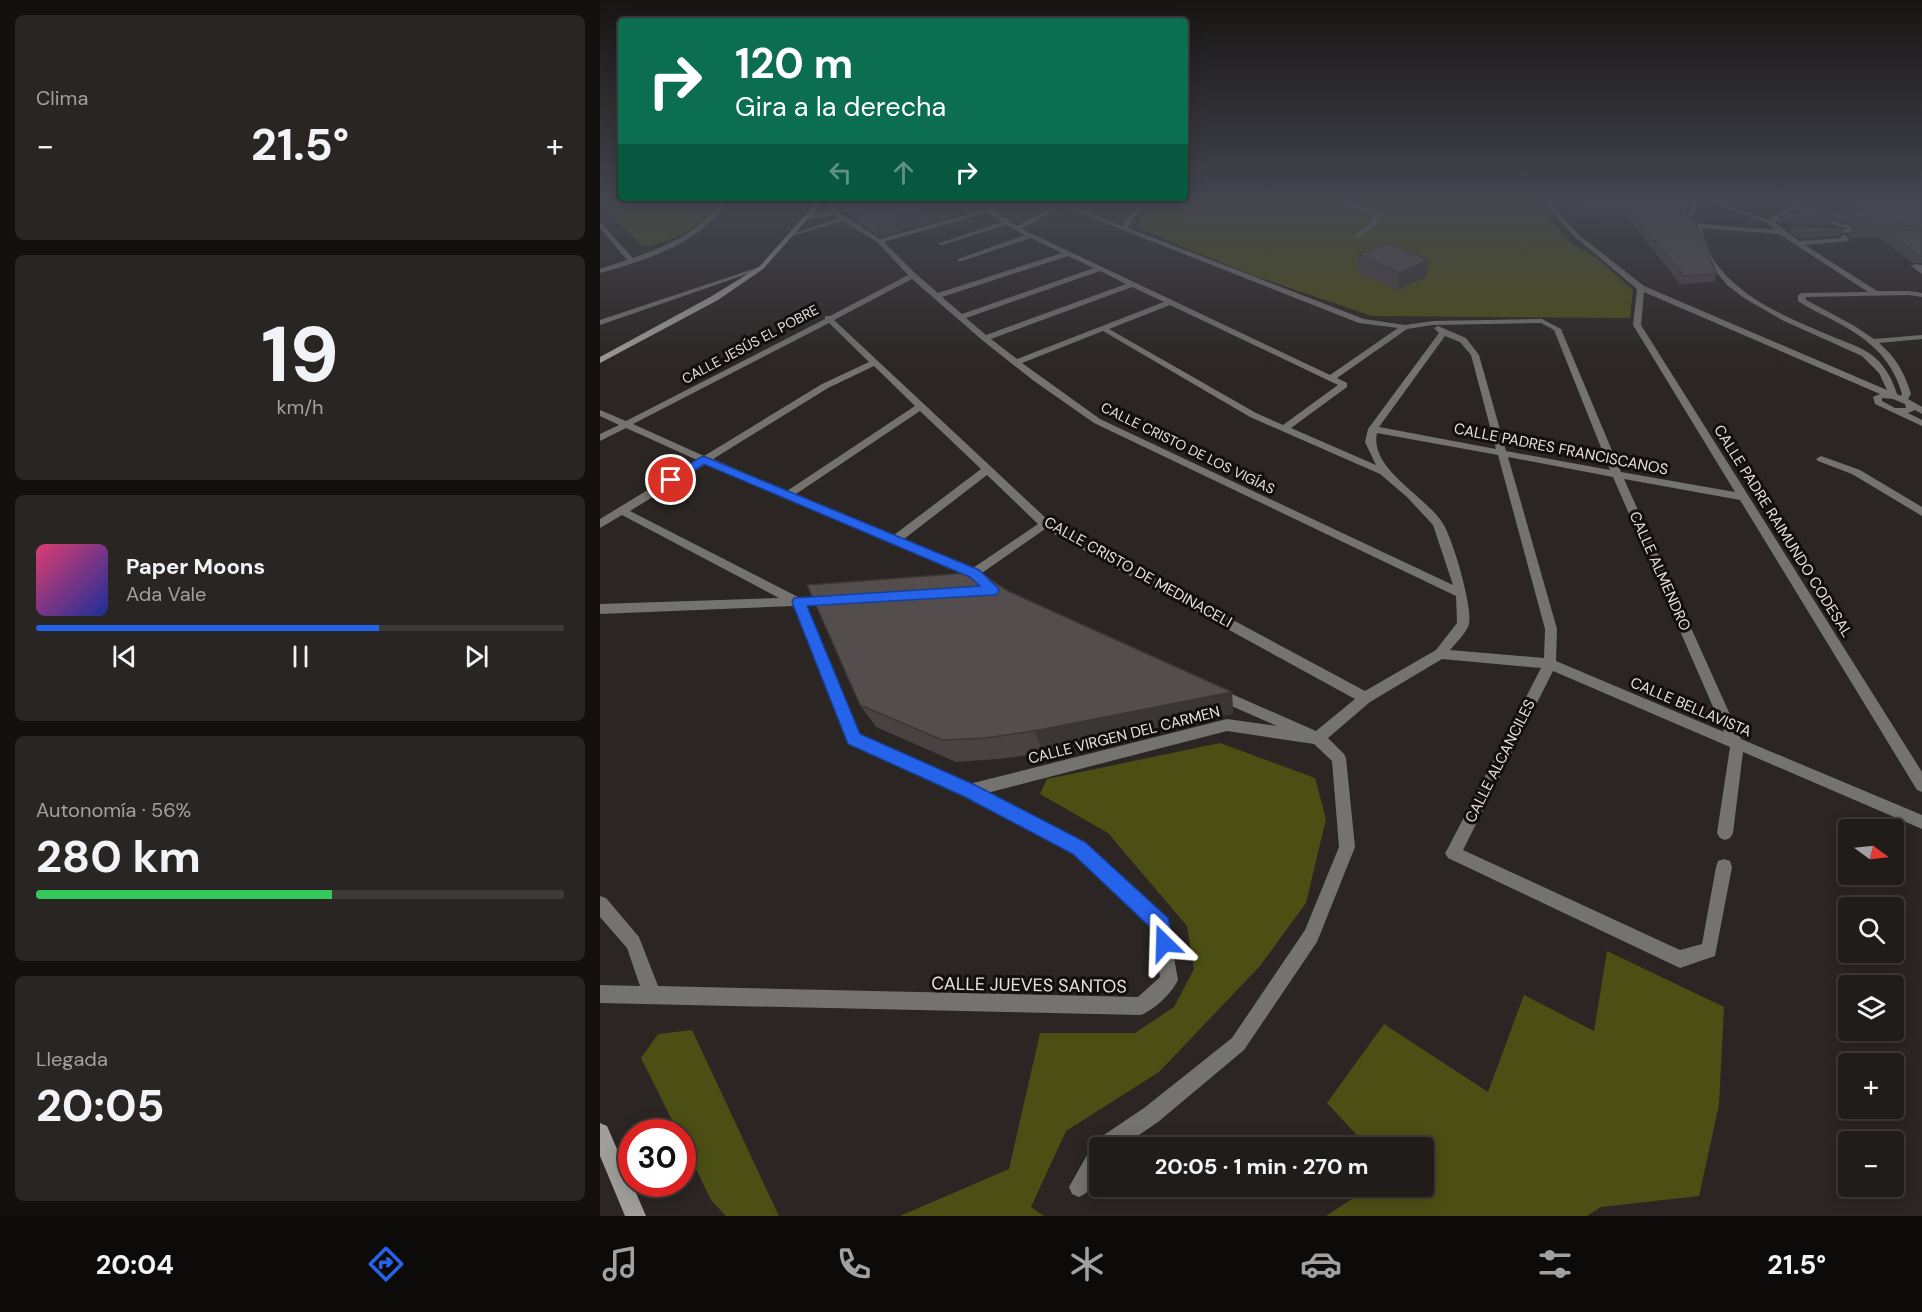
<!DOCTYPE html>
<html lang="es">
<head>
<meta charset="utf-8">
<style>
  body { margin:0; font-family:"DM Sans",sans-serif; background:#282523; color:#f1f3f6; height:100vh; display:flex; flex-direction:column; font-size:22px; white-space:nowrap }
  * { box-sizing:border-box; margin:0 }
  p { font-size:20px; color:#a2a1a2 }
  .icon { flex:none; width:33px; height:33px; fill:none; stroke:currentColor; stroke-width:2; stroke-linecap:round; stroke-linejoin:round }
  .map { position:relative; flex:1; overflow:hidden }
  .side { display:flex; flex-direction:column; gap:15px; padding:15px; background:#120f0e; width:600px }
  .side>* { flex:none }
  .top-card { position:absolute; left:18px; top:18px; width:570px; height:183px; border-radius:6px; box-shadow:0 3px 15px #0003,0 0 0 2px #3d3a39; background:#0b6e4f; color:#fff; overflow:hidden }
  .needle { width:39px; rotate:105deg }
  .fabs { position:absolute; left:1238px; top:819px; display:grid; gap:12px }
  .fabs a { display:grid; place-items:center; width:66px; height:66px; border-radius:6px; background:#201c1a; box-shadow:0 3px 15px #0003,0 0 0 2px #3d3a39; font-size:30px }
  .speed { position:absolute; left:18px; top:1119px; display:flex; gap:12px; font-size:30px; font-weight:700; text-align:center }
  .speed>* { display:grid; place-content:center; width:78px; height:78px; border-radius:50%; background:#201c1a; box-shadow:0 3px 15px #0003,0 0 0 2px #3d3a39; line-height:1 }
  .speed .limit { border:9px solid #d22; background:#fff; color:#111 }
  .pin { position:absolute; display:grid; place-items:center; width:51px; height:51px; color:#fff; margin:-26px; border:3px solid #fff; border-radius:50%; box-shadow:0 2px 6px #0007 }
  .me { position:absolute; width:66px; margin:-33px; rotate:338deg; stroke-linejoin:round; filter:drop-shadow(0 0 4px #0008) }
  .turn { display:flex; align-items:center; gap:21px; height:126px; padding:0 18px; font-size:27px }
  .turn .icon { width:78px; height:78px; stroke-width:2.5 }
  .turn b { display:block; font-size:42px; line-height:51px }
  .lanes { display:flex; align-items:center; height:57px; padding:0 18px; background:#0003; justify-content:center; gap:30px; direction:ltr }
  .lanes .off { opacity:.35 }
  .big { font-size:45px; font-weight:700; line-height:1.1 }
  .side .card { flex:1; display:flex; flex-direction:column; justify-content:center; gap:9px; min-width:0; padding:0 21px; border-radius:9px; background:#282523 }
  .side .dial { align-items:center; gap:0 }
  .dial b { font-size:78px; line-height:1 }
  .song { display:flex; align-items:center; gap:18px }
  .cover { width:72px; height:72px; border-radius:9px; background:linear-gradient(135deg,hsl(340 70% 55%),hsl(230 70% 35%)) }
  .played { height:6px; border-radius:3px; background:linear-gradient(90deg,#2563eb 65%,#3d3a39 65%) }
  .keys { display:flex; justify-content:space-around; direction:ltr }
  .heat { display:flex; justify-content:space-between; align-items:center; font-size:33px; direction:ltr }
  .charge { height:9px; border-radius:4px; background:linear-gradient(90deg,#34c759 56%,#3d3a39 0) }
  .trip { position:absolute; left:489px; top:1137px; width:345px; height:60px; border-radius:6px; background:#201c1a; box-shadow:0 3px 15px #0003,0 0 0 2px #3d3a39; font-weight:700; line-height:60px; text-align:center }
  .dock { display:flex; height:96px; justify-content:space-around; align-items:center; background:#0d0b0a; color:#a2a1a2 }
  .dock .icon { width:42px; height:42px }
  .dock .active { color:#2563eb }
  .dock b { font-size:27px; color:#f1f3f6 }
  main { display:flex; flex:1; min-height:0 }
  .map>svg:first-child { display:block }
  .green { fill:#4c4f13 }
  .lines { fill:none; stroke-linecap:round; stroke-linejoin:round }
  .street { fill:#747370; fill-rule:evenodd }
  .secondary { fill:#a09e9a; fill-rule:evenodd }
  .wall { fill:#484242 }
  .shaded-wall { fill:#3b3636 }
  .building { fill:#544d4d; stroke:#3b3636; stroke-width:1.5 }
  .route { fill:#2563eb; stroke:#184099; stroke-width:1.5 }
  .labels { text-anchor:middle; stroke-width:6; stroke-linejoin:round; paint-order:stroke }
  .far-street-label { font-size:14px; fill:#e7e3e1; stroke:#120f0e }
  .street-label { font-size:15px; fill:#e7e3e1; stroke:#120f0e }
  .near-street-label { font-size:18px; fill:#e7e3e1; stroke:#120f0e }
</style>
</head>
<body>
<main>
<section class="side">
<div class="card"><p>Clima</p>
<div class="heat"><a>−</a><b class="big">21.5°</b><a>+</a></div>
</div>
<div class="card dial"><b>19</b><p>km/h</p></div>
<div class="card">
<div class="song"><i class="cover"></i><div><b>Paper Moons</b><p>Ada Vale</p></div></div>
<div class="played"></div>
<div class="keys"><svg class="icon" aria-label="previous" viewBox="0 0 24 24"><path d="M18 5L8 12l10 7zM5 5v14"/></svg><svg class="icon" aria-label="pause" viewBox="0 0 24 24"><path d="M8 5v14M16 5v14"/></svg><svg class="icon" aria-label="next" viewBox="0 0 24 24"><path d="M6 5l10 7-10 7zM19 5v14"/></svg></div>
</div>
<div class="card"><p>Autonomía · 56%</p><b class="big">280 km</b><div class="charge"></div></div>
<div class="card"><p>Llegada</p><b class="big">20:05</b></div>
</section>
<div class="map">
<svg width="1322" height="1216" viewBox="0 0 1322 1216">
  <rect width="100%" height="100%" fill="#2b2523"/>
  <path class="green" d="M0 202H115C109 225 64 245 43 247Z
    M564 202H935L971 243 996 257 1033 290 1030 318 772 316 649 274 538 228 540 216Z
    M620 743 715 778 726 819 706 903 660 966 559 1072 466 1131 431 1207 444 1216H300L409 1169 440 1033H535L574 1007 594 969 587 926 508 833 440 794 447 779Z
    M1007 951 1124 1007 1119 1105 1099 1196 1001 1207 987 1216H726L770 1187 824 1186V1148L768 1147 727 1103 784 1024 888 1092 924 995 994 1031Z
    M92 1030 179 1216H126L111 1200 83 1142 82 1132H78L41 1058 58 1034Z"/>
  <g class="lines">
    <path class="street" d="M121 202H127C99 244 47 260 0 273V269L27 260 0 228V222L33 258C67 246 100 232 121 202Z
      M224 202H230L238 212 280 239 387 209 401 202H408L393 210 417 226 461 202H468L466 204 522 226C528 214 542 202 556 202L533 218 528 228 764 319 805 325 833 321 942 319 961 329 1021 472 1135 492 1033 325 1037 289 975 237 943 202H949L979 235 1044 286 1287 390 1279 373 1262 356 1182 320 1144 298 1127 285 1106 259 1094 227 1087 223 1085 217 1095 202H1101L1091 217 1092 221 1098 224 1175 230 1168 223 1107 202H1116L1169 220 1193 205 1220 211 1238 223 1252 226V228L1250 229 1234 225 1216 213 1194 209 1174 222 1199 241 1242 238 1241 235H1245L1250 240 1249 241 1205 245 1277 291H1309L1322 293V297L1309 295 1206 297V300L1253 325 1274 339 1322 335V339L1279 343C1296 357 1305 374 1311 394L1308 399 1322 407V414L1315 410 1308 413 1322 420V426L1275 404 1273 397 1280 394 1044 292 1041 325 1322 772V792L1317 790 1140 500 1024 479 1141 739 1322 815V829L1143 752 1133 833 1130 838 1125 840 1120 838 1117 833 1130 747 953 671 863 850 1080 950 1102 944 1116 867 1118 861 1124 859 1130 861 1132 867 1115 956 1080 968 848 858 845 853 848 848 941 668 842 659 770 702 728 738 744 754 746 758 755 847 717 942 644 1050 558 1122 520 1148H500C500 1166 499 1189 479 1197L472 1194 469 1187 495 1141 544 1108 632 1038 705 930 739 847 732 761 714 744 627 731 387 793 484 843 567 918 578 980C572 993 554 1010 541 1015L0 1003V985L40 986 27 948 0 917V896L6 898 39 937 58 986 538 997 560 977 553 928 474 853 364 796 249 743 194 606 0 614V604L179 598 22 515 0 528V519L97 460 26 428 0 441V434L19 425 0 416V410L26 421 225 319V316H230L308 275 277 242 243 221 186 238V236L239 218 235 215 202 220V218L215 213 232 212ZM462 206 759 323 798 328 730 375 422 229ZM388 212 402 222 337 244 342 245 406 225 425 235 358 259V261H362L431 238 462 253 338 293 316 274 284 242ZM1101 228 1179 234 1268 292 1202 293 1198 295V301C1208 308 1220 313 1231 319 1265 337 1291 355 1302 394L1301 396 1297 394C1292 378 1283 362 1269 353 1258 346 1243 341 1231 336 1191 319 1145 301 1118 266 1109 255 1105 241 1101 228ZM468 256 494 268 362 314 342 297ZM500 271 526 284 386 335 366 318ZM312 279 382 340 434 381 494 423 856 596 857 623 836 650 765 691 449 521 234 320ZM532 287 564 302 417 359 391 339ZM570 305 738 385 683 425 656 413 509 329ZM229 323 269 362 222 384 104 456 33 424ZM941 323 954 330 1010 470 906 451 879 355 866 338 838 326 834 328 839 333 768 429 765 442 776 465 691 428 747 387V383L737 378 807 329 833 325ZM503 331 650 417 780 474 807 497 833 525 853 585 500 419 422 363ZM845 336 860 342 871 355 896 449 779 427ZM274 366 315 406 187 491 113 459 228 388ZM1282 398 1293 399 1305 404 1306 408H1295L1282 401ZM320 411 381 469 294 535 196 494ZM777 433 898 455 945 629 944 658 850 650C856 643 867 632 869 624 873 607 852 536 842 522 824 495 769 468 777 433ZM908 457 1013 477 1124 732 956 661 957 629ZM106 464 370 576 384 586 390 582 382 573 445 529 755 699 716 731 618 688 613 690 611 694 613 698 677 726 627 719 369 784 259 735 205 605 230 604 236 600 234 597H198L30 511ZM387 475 438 524 373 568 304 539Z
      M737 202H746L782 213 773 228 757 238 755 237V235L768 226 775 214Z
      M1225 229H1265L1268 231 1265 233 1223 232V230Z
      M1315 264 1322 265V274L1311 266Z
      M159 267 165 268 0 325V320Z
      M1221 456 1260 470 1322 507V516L1252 474 1218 461 1216 459Z"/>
    <path class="secondary" d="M217 202H223L163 269 118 300 0 363V357L112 296 159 267Z
      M0 1123 7 1126 46 1216H25L0 1156Z"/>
  </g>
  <path class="wall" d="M233 202H392V204L280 237Z
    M960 202H1089L1086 211 1088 216 1117 274 1114 282 1080 284 1027 217 970 215Z
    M1247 202 1322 204V230L1254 227 1252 224 1239 221 1232 216 1236 210 1245 209 1244 208Z
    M1180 217 1233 220 1230 225 1178 222Z
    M1192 226 1242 231 1239 236 1200 239 1190 232Z
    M1252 227 1322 231V263H1313L1280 238H1251L1248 235Z
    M758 254 829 260 826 277 797 290 757 271Z
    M408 591 632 692 633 714 444 753 398 759 356 762 276 727 260 705Z"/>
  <path class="shaded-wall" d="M348 202H392V204L280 237 275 222Z
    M829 260 826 277 797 290 799 273Z
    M632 692 633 714 444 753 434 731Z"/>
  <path class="building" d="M246 202H348L275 222Z
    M968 202H1089V204L1086 210 1088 216 1095 221 1117 274 1084 276 1029 210 972 207Z
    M1248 202H1315L1322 204V223L1258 220 1257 217 1243 214 1236 210 1262 208Z
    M1221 212 1233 220 1180 217 1185 214Z
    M1192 226 1242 229V231L1203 233Z
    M1252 227 1322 231V256L1318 255 1285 231H1256Z
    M788 243 829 260 799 273 758 254Z
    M379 572 408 591 632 692 434 731 386 738 342 740 260 705 207 585Z"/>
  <linearGradient id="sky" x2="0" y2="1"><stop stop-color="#181413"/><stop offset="0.54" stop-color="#444650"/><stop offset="1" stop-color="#444650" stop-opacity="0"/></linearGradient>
  <rect width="1322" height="372" fill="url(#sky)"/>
  <path class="route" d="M103 456 379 570 397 587 399 590 397 594 393 595 207 606 260 734 375 785 485 842 568 918 573 943 570 950 564 953 557 950 552 929 473 854 363 796 248 744 192 602 194 598 380 586 370 577 104 464 75 483H67V477Z"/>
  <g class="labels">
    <g class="far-street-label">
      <text transform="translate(150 344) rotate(-28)" y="5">CALLE JESÚS EL POBRE</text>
      <text transform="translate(588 448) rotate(26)" y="5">CALLE CRISTO DE LOS VIGÍAS</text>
    </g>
    <g class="street-label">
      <text transform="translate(961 449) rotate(11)" y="5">CALLE PADRES FRANCISCANOS</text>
      <text transform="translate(1183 531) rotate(58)" y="5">CALLE PADRE RAIMUNDO CODESAL</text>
      <text transform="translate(1060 571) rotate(66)" y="5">CALLE ALMENDRO</text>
      <text transform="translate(538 572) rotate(29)" y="5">CALLE CRISTO DE MEDINACELI</text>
      <text transform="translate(1091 707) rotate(23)" y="5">CALLE BELLAVISTA</text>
      <text transform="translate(524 735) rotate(-14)" y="5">CALLE VIRGEN DEL CARMEN</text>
      <text transform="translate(900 761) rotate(-63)" y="5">CALLE ALCANCILES</text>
    </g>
    <g class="near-street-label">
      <text transform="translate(429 985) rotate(1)" y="6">CALLE JUEVES SANTOS</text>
    </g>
  </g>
</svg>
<div class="fabs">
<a><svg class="needle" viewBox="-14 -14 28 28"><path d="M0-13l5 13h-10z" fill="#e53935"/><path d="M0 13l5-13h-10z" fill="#a2a1a2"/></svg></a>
<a><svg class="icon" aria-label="search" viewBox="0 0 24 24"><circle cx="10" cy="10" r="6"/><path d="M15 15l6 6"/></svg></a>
<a><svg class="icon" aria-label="layers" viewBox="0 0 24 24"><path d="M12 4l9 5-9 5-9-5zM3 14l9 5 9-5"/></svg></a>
<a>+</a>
<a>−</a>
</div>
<div class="speed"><div class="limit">30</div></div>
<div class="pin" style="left:71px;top:480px;background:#d93025"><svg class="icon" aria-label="arrive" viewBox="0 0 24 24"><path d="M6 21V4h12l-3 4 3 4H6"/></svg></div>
<svg class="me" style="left:564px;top:943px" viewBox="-20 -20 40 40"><path d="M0-17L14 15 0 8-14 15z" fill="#2563eb" stroke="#fff" stroke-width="4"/></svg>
<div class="trip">20:05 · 1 min · 270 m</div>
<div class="top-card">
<div class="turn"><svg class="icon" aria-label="right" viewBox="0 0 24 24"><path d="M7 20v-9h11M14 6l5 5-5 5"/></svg><div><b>120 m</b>Gira a la derecha</div></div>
<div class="lanes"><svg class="icon off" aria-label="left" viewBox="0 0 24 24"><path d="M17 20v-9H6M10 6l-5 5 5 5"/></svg><svg class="icon off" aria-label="ahead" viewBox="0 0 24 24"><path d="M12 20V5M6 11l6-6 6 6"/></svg><svg class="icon" aria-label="right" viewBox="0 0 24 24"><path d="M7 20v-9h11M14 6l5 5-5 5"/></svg></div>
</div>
</div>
</main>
<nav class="dock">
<b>20:04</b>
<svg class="icon active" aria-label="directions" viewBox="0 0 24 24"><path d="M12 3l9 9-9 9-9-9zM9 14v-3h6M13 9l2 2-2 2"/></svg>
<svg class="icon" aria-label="music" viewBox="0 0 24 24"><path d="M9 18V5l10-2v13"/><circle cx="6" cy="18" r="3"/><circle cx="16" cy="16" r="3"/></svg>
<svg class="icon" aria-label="phone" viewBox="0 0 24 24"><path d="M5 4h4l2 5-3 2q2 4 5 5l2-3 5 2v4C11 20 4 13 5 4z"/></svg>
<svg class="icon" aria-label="climate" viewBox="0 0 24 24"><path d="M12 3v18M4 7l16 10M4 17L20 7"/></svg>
<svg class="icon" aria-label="car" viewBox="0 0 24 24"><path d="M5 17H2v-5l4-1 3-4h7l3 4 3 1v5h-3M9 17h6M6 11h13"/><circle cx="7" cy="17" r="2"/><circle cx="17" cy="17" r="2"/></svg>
<svg class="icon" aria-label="filters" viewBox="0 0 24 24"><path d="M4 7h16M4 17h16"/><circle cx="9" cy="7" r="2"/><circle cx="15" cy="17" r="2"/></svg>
<b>21.5°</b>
</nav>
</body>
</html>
